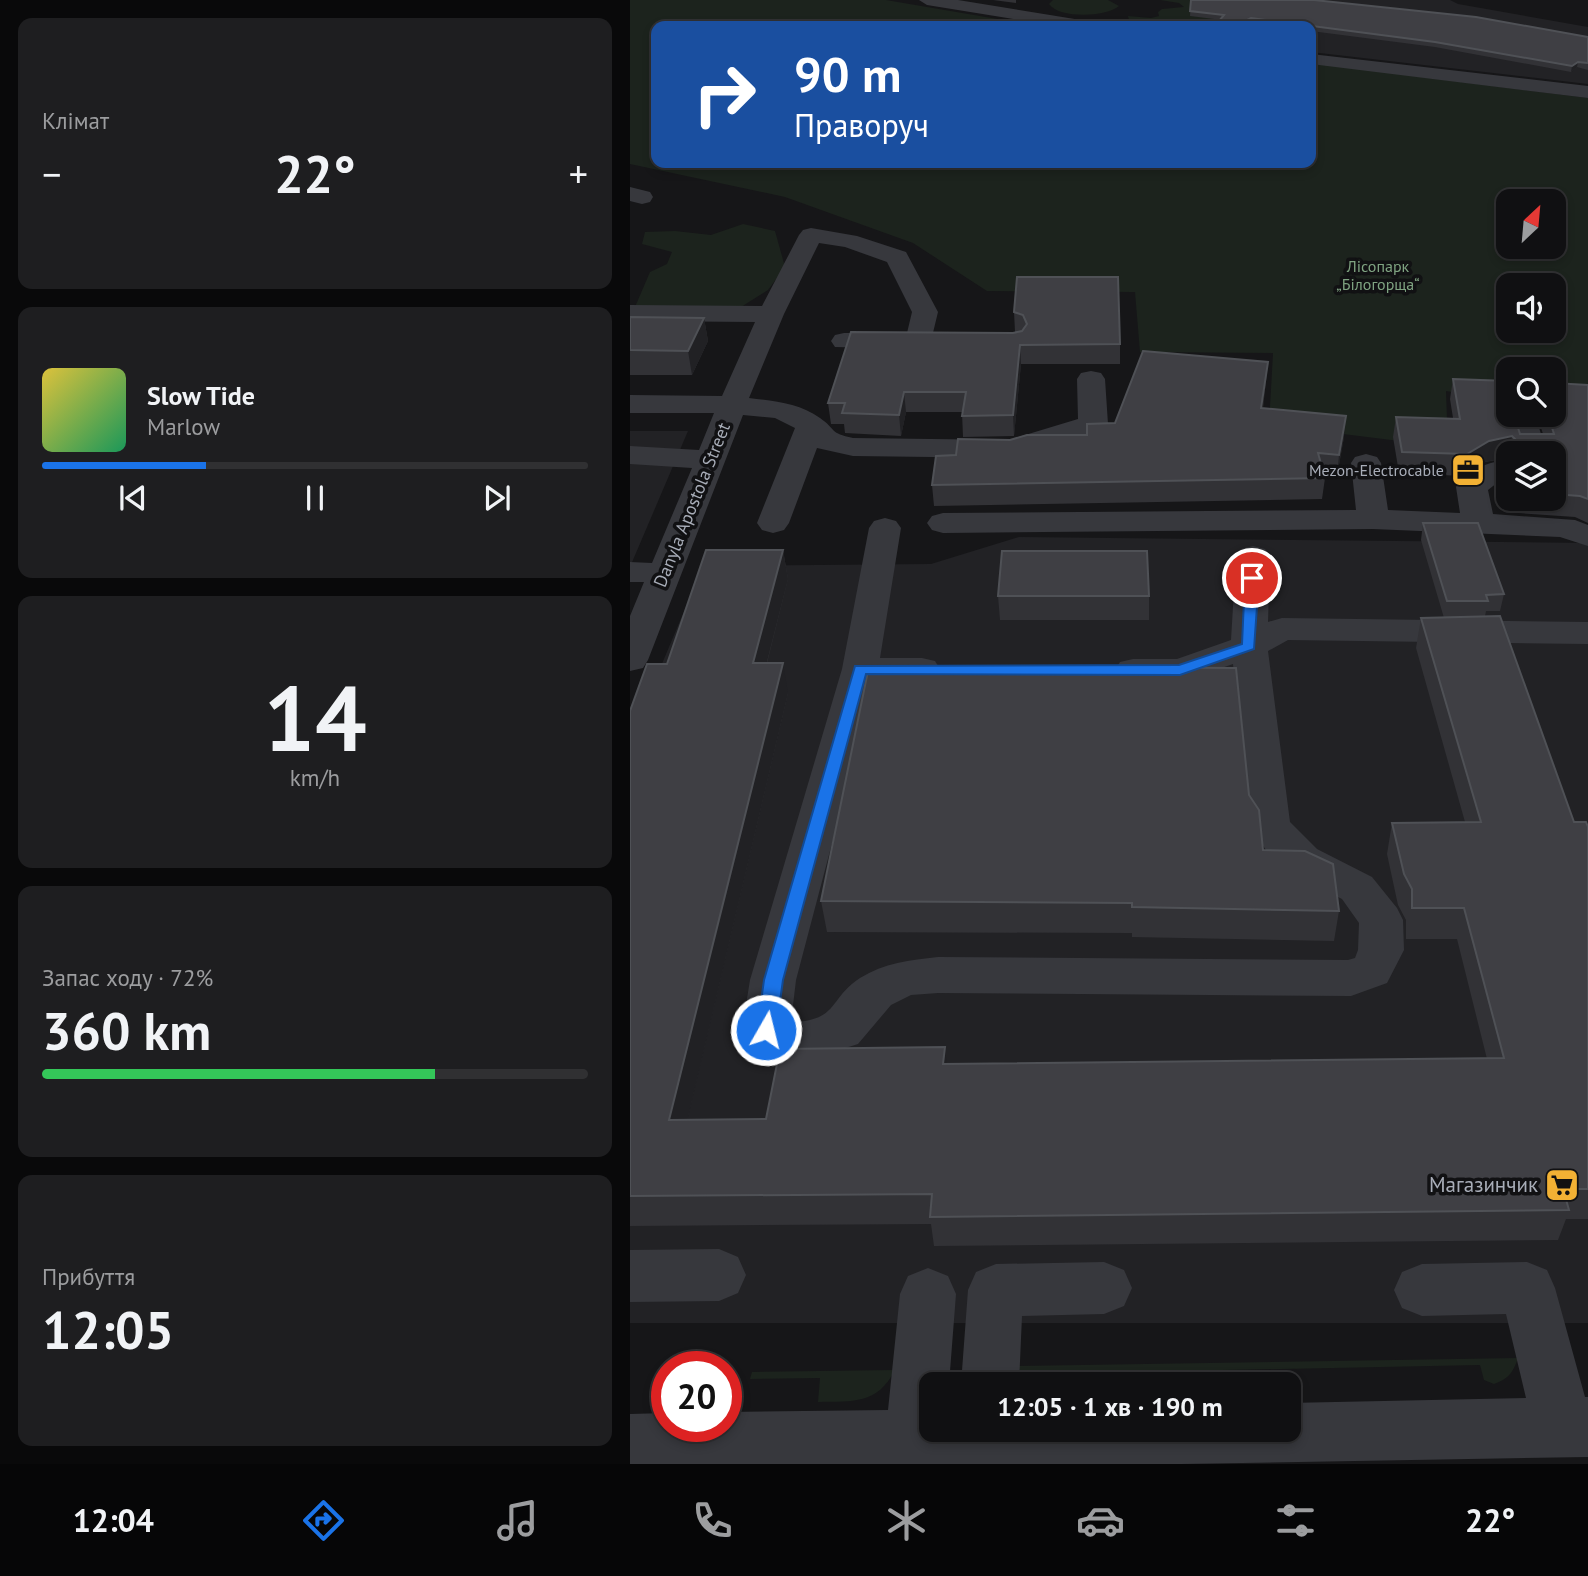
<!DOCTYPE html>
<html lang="uk">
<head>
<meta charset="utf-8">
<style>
  body { margin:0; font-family:"PT Sans",sans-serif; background:#1e1e20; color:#f1f3f6; height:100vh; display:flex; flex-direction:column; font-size:26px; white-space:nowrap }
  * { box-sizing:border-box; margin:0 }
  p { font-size:23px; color:#9c9d9f }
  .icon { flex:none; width:38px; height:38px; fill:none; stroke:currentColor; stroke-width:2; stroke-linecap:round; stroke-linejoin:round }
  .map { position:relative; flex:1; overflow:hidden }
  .panel { display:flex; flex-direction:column; gap:18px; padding:18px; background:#09090a; width:630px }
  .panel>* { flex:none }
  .hud { position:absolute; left:21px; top:21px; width:665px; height:147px; border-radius:14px; box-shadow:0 4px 10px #0003,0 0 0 2px #303032; background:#1a4fa0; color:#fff; overflow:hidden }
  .needle { width:46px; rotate:26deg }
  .fabs { position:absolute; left:866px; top:189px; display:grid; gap:14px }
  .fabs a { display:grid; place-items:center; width:70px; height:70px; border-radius:14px; background:#101012; box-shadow:0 4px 10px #0003,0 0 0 2px #303032; font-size:35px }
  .speed { position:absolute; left:21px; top:1351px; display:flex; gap:14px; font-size:35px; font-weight:700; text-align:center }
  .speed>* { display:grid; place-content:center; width:91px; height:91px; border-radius:50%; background:#101012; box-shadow:0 4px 10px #0003,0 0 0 2px #303032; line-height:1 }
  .speed .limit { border:10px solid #d22; background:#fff; color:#111 }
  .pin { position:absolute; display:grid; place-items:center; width:60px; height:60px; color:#fff; margin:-30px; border:4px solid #fff; border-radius:50%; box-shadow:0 2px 7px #0007 }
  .me { position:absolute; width:77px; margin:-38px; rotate:8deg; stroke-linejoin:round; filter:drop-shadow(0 0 5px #0008) }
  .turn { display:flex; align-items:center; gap:24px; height:147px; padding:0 28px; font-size:32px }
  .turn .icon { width:91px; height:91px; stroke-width:2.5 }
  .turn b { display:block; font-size:49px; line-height:60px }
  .big { font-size:52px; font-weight:600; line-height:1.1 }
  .panel .widget { flex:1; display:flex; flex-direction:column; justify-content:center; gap:10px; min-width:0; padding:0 24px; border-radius:14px; background:#1e1e20 }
  .panel .dial { align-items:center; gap:0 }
  .dial b { font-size:91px; line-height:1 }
  .song { display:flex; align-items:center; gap:21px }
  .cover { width:84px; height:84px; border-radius:10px; background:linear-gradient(135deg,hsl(50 70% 55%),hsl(150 70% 35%)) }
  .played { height:7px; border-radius:4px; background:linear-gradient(90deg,#1a73e8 30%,#303032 30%) }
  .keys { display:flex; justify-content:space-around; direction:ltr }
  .heat { display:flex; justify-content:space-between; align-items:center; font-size:38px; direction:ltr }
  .charge { height:10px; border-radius:5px; background:linear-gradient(90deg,#34c759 72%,#303032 0) }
  .trip { position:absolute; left:289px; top:1372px; width:382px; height:70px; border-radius:14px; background:#101012; box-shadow:0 4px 10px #0003,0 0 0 2px #303032; font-weight:600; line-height:70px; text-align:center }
  .tab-bar { display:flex; height:112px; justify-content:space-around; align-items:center; background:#060607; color:#9c9d9f }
  .tab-bar .icon { width:49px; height:49px }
  .tab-bar .on { color:#1a73e8 }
  .tab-bar b { font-size:32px; color:#f1f3f6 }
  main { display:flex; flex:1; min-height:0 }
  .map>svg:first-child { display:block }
  .built { fill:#222225 }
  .green { fill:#1c231d; fill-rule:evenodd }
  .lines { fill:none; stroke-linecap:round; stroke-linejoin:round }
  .minor { fill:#37383d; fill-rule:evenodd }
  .wall { fill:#323236 }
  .shaded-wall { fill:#212124 }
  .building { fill:#3f3f44; stroke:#4f5156; stroke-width:2 }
  .route { fill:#1a73e8; stroke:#114b97; stroke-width:2 }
  .labels { text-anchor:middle; stroke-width:7; stroke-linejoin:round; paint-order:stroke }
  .far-park-label { font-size:16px; fill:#7fa381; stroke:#111113 }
  .far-poi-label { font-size:16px; fill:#a8adb8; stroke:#111113; text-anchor:end }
  .street-label { font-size:18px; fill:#a8adb8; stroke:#111113 }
  .near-poi-label { font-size:21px; fill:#a8adb8; stroke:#111113; text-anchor:end }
</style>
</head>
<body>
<main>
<section class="panel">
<div class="widget"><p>Клімат</p>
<div class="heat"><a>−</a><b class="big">22°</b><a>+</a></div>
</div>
<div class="widget">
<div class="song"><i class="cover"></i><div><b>Slow Tide</b><p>Marlow</p></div></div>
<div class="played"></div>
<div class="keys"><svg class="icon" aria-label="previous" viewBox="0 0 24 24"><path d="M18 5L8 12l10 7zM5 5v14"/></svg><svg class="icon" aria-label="pause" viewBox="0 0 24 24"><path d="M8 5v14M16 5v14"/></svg><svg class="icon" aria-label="next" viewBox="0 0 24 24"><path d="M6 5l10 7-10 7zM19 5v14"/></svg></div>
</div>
<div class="widget dial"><b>14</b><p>km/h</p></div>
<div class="widget"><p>Запас ходу · 72%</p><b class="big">360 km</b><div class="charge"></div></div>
<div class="widget"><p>Прибуття</p><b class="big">12:05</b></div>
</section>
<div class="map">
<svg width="958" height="1464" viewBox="0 0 958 1464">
  <rect width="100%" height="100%" fill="#161618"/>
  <path class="built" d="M606 0H820L828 4 958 27V84L681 52V26H587Z
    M0 431H58L0 567Z
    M389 537 958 543V1323H0V740L73 566 301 564Z"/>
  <path class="green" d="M0 0H256L408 26H26V163H681V63L958 98V414L924 408V369H878V401L816 391 818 447 639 425 643 353 510 352 505 292 357 291 283 243 155 197 0 164ZM878 201H924V247H878ZM878 285H924V331H878Z
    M423 0H478L489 6C476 17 429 19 419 4Z
    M530 0H600L591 26 500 24 498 16 521 18 529 16 528 12 532 9 554 7 549 3Z
    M113 224 145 231 155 267 138 290 111 307H5L20 272 37 264 42 252 12 244 15 232 45 231 81 235Z
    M888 1358C883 1373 878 1379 864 1384L854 1380 850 1365 446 1373 445 1384H400L387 1366Z
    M265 1370C247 1405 223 1401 188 1402L190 1378 120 1379 122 1372Z"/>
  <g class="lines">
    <path class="minor" d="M289 0H328L457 21 466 26H427L297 5Z
      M681 54 958 86V98L681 64Z
      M0 187 20 192 23 197 20 202 12 204 0 201Z
      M181 228 227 236 276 252 308 312 301 341 297 347 288 349 205 347 201 341 205 335 214 333H277L282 312 257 262 215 247 189 243 154 314 119 398C144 401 169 403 190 418 207 430 199 433 223 438L379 440 448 419 447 379 451 373 461 371 471 373 475 379 478 424 473 430 381 458 223 456 187 448 159 523 154 530 143 533 132 530 127 523 165 428 145 418 113 415 18 660 13 668 0 671V616L14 582H0V562L22 563 62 468 0 464V446L69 450 84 413H0V395L92 396 125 322 0 321V305L132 306 169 235 173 230Z
      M878 412V415H905L917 453H887L877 415Z
      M736 454 747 457 751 463 758 510 830 513 826 487C839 469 857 462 878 460V478L872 479 858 490 863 514 945 520 958 525V546L930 537 743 529 313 533 302 530 297 523 302 516 313 513 726 510 721 463 725 457Z
      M255 518 266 521 271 528 250 658H292L305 661 310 669 305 677 292 680H245L166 980 161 1022C209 1021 198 999 230 978 254 963 280 960 308 957L718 960 725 958 728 950 729 923 712 899 657 871 640 856 619 825 603 664C566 677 530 688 490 678L485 670 490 662 503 659H547L601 640 606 556 611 549 623 546 635 549 640 556 638 622 652 618 958 622V644L658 640 638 651 660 822 687 849 742 877 767 908 773 920 774 950 757 983 721 996 308 993 281 995 261 1005 228 1044 178 1060 147 1061 130 1056 112 1030 120 980 212 669 239 528 244 521Z
      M89 1249 108 1257 116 1275 108 1293 89 1301 0 1302V1250Z
      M474 1262 494 1270 502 1288 494 1306 474 1314 392 1316 389 1384H331L338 1290 346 1272 366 1264Z
      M897 1262 917 1270 925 1288 955 1397H958V1457L552 1464H0V1414L37 1413V1426H96V1412L258 1410 270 1294 278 1276 298 1268 318 1276 326 1294 319 1384H301V1430H658V1403L896 1398 876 1314 792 1316 772 1308 764 1290 772 1272 792 1264Z"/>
  </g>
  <path class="wall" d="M363 0H386V3Z
    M561 0 958 37V70L947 67 941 72 805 47 681 31V26H640L560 16Z
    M384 312 490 344V364H391L384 436 333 437 332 412H276L271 436 215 433 214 424H201L198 403 386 332H385Z
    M0 317 74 318 78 341 62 375H0Z
    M638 362 633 408 714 437 707 476 694 474 695 478 692 499 304 506 302 485 326 455 380 440 457 435Z
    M823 379 878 415 890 434H913L907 415H924L958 385V523L945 517 874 512 873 482 877 460H878V499H924V453H878V458L855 462 833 476 769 473 763 437 766 417 823 418 820 399Z
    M793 523 874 594 870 611H856L855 616 944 822 958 827V1219H936L928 1240 304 1246 301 1224 0 1226V711L37 664 153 550 158 579 137 663 158 693 57 1120 136 1119 317 1064 857 1059 827 939H776V920L768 905 757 854 762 823 835 822 786 648 791 618H814L791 540Z
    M368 596H519V620H370Z
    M619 795 633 850 709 911 704 941 502 937V933L197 932 191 901Z"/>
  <path class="shaded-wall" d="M621 18V24L616 26H605Z
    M948 62 947 67 941 72 942 66Z
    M74 318 78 341 62 375 58 351Z
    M390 345 391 364 384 436 383 415Z
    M638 362 636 382 630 428 631 408Z
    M274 392 276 412 271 436 269 415Z
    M716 416 714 437 707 476 709 455Z
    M882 436 878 457 855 462 833 476 837 454 859 441Z
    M153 550 158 579 129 693 123 663Z
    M153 663 158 693 50 1151 39 1120Z
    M315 1047 318 1078 313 1064Z"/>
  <path class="building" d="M561 0H684L846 17 958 37V63L948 62 942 66 805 42 621 18 605 26H585L594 15 560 11Z
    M387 277H488L490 344 390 345 383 415 332 416 336 392H274L269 415 212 413 215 403H198L221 332 383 333 392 331 397 324 393 315 384 312Z
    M0 317 74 318 58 351 0 350Z
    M513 351 638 362 631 408 716 416 709 455 688 453 695 478 302 485 306 456 326 455 328 439 380 440 397 435H457V424L485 423Z
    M823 379 878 381V415H884L890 434H924L918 415H924V383L958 385V499L950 496 924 494V453H885V439L882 436 859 441 837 454 772 452 766 417 830 419Z
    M877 460H878V491Z
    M793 523H848L874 594 856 595 858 601H817Z
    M76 550H153L123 663H153L39 1120 136 1119 150 1049 315 1047 313 1064 874 1058 834 908H782V889L774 874 762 823 851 822 791 618 870 616 944 822H956L958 827V1189H933L939 1210 300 1217 302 1194 0 1196V711L17 664H37Z
    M372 551H517L519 596H368Z
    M239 666 606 668 619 795 629 810 633 850 675 851 703 864 709 911 502 907V903L191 901Z"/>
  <path class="route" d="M622 574 629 578 624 649 550 675 236 674 153 980 146 1030 143 1036 136 1038 129 1036 127 1030 134 980 225 666 549 665 612 644 615 578Z"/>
  <defs>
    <g id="office-square" transform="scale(1.75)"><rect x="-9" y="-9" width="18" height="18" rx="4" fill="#f2b134" stroke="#111113"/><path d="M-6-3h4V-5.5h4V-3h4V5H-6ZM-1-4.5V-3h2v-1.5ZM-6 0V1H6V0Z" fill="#111"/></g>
    <g id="supermarket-square" transform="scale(1.75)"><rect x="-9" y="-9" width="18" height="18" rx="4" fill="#f2b134" stroke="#111113"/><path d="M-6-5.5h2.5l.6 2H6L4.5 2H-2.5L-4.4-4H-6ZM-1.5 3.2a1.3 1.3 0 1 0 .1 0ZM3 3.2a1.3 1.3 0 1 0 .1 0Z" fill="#111"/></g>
  </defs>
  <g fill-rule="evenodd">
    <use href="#office-square" x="838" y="470"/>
    <use href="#supermarket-square" x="932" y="1185"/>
  </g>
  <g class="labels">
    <g class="far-park-label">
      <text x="748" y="272">Лісопарк<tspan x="748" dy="18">„Білогорща“</tspan></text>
    </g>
    <g class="far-poi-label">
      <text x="814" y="476">Mezon-Electrocable</text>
    </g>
    <g class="street-label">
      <text transform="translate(62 505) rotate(-68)" y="6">Danyla Apostola Street</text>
    </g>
    <g class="near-poi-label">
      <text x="908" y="1192">Магазинчик</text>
    </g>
  </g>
</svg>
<div class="fabs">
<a><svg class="needle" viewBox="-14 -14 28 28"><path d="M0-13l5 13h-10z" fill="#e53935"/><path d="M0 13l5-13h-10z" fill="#9c9d9f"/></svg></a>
<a><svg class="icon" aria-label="sound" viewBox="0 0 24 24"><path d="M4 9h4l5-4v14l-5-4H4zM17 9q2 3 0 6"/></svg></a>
<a><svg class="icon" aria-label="search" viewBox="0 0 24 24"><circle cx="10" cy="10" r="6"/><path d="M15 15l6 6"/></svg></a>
<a><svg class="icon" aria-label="layers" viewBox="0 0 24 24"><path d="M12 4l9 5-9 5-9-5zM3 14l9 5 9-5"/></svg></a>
</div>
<div class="speed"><div class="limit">20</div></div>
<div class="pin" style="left:622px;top:578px;background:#d93025"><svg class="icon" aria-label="arrive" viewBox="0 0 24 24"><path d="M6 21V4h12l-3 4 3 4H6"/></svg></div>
<svg class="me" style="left:136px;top:1030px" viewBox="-20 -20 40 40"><circle r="17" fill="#1a73e8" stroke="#fff" stroke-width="3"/><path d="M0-11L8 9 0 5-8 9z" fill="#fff"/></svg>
<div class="trip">12:05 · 1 хв · 190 m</div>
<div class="hud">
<div class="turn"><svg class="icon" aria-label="right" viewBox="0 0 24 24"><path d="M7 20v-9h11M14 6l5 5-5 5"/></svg><div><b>90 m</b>Праворуч</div></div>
</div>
</div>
</main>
<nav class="tab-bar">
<b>12:04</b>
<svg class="icon on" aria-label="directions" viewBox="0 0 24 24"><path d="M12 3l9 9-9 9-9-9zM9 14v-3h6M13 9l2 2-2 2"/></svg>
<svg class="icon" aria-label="music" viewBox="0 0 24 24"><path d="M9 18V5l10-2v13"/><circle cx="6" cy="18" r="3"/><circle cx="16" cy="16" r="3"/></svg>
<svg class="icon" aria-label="phone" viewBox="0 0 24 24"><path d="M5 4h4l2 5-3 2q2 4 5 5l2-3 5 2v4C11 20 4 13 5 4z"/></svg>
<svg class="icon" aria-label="climate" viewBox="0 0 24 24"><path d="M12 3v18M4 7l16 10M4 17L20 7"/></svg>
<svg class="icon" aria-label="car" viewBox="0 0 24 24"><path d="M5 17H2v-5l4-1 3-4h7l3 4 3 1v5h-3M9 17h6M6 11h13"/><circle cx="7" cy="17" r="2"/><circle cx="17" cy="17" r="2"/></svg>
<svg class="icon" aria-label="filters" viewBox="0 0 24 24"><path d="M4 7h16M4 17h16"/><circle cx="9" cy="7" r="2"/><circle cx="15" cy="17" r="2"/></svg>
<b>22°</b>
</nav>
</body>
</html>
